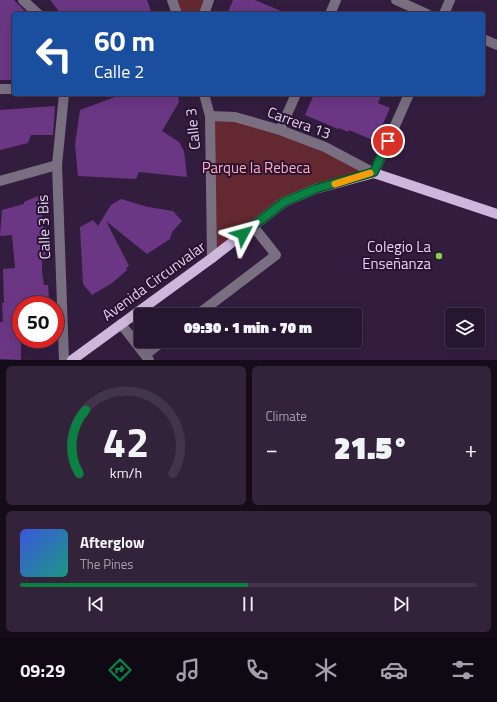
<!DOCTYPE html>
<html lang="en">
<head>
<meta charset="utf-8">
<style>
  body { margin:0; font-family:"Titillium Web",sans-serif; background:#32233b; color:#f1f3f6; height:100vh; display:flex; flex-direction:column; font-size:15px; white-space:nowrap }
  * { box-sizing:border-box; margin:0 }
  p { font-size:13px; color:#a49faa }
  .icon { flex:none; width:22px; height:22px; fill:none; stroke:currentColor; stroke-width:2; stroke-linecap:round; stroke-linejoin:round }
  .map { position:relative; height:360px; overflow:hidden }
  .drawer { display:flex; flex-direction:column; gap:6px; padding:6px; background:#150c1a; flex:1 }
  .drawer>* { flex:none }
  .guide { position:absolute; left:12px; top:12px; width:473px; height:84px; border-radius:4px; box-shadow:0 4px 16px #0002,0 0 0 1px #42354b; background:#1a4fa0; color:#fff; overflow:hidden }
  .buttons { position:absolute; left:445px; top:308px; display:grid; gap:8px }
  .buttons a { display:grid; place-items:center; width:40px; height:40px; border-radius:4px; background:#26162f; box-shadow:0 4px 16px #0002,0 0 0 1px #42354b; font-size:20px }
  .speed { position:absolute; left:12px; top:296px; display:flex; gap:8px; font-size:20px; font-weight:700; text-align:center }
  .speed>* { display:grid; place-content:center; width:52px; height:52px; border-radius:50%; background:#26162f; box-shadow:0 4px 16px #0002,0 0 0 1px #42354b; line-height:1 }
  .speed .limit { border:6px solid #d22; background:#fff; color:#111 }
  .pin { position:absolute; display:grid; place-items:center; width:34px; height:34px; color:#fff; margin:-17px; border:2px solid #fff; border-radius:50%; box-shadow:0 1px 4px #0007 }
  .me { position:absolute; width:44px; margin:-22px; rotate:51deg; stroke-linejoin:round; filter:drop-shadow(0 0 3px #0008) }
  .turn { display:flex; align-items:center; gap:14px; height:84px; padding:0 16px; font-size:18px }
  .turn .icon { width:52px; height:52px; stroke-width:2.5 }
  .turn b { display:block; font-size:28px; line-height:34px }
  .big { font-size:30px; font-weight:800; line-height:1.1 }
  .drawer .tile { flex:1; display:flex; flex-direction:column; justify-content:center; gap:6px; min-width:0; padding:0 14px; border-radius:6px; background:#32233b }
  .drawer .dial { align-items:center; gap:0 }
  .dial svg { height:104px; overflow:visible; fill:none; stroke:#42354b; stroke-width:7; stroke-linecap:round; text-anchor:middle }
  .dial text { fill:#f1f3f6; stroke:none }
  .song { display:flex; align-items:center; gap:12px }
  .cover { width:48px; height:48px; border-radius:6px; background:linear-gradient(135deg,hsl(230 70% 55%),hsl(170 70% 35%)) }
  .played { height:4px; border-radius:2px; background:linear-gradient(90deg,#0b8043 50%,#42354b 50%) }
  .keys { display:flex; justify-content:space-around; direction:ltr }
  .heat { display:flex; justify-content:space-between; align-items:center; font-size:22px; direction:ltr }
  .drawer .tiles { flex:1; display:grid; gap:6px; grid-template-columns:1fr 1fr }
  .tile:last-child { grid-column:span 2 }
  .trip { position:absolute; left:134px; top:308px; width:228px; height:40px; border-radius:4px; background:#26162f; box-shadow:0 4px 16px #0002,0 0 0 1px #42354b; font-weight:800; line-height:40px; text-align:center }
  .tab-bar { display:flex; height:64px; justify-content:space-around; align-items:center; background:#0f0913; color:#a49faa }
  .tab-bar .icon { width:28px; height:28px }
  .tab-bar .active { color:#0b8043 }
  .tab-bar b { font-size:18px; color:#f1f3f6 }
  .map>svg:first-child { display:block }
  .green { fill:#642831 }
  .building { fill:#6b3785 }
  .lines { fill:none; stroke-linecap:round; stroke-linejoin:round }
  .minor { stroke:#7a6f81; stroke-width:10 }
  .major { stroke:#ceb7dc; stroke-width:10 }
  .route-casing { stroke:#07532c; stroke-width:10 }
  .route { stroke:#0b8043; stroke-width:7 }
  .slow { stroke:#f59e0b; stroke-width:7 }
  .poi-dot { fill:#89cf49; stroke:#291334; stroke-width:1.5 }
  .labels { text-anchor:middle; stroke-width:4; stroke-linejoin:round; paint-order:stroke }
  .street-label { font-size:15px; fill:#e2d4ea; stroke:#291334 }
  .park-label { font-size:15px; fill:#ffadb5; stroke:#291334 }
  .poi-label { font-size:15px; fill:#e2d4ea; stroke:#291334; text-anchor:end }
</style>
</head>
<body>
<div class="map">
<svg width="497" height="360" viewBox="0 0 497 360">
  <rect width="100%" height="100%" fill="#331d3f"/>
  <path class="green" d="M172 0H209L204 14H177Z
    M210 116 280 130 374 173 284 202 212 258Z"/>
  <path class="building" d="M0 0H14L28 14H14V80H0Z
    M50 0H147L152 14H61Z
    M233 0H255L288 14H227Z
    M123 94H178L179 102 162 131 179 142 184 151 187 177 139 172 136 179 78 176 75 145 80 110Z
    M314 94H382L378 103 390 108 375 141 349 130 348 132 339 128 338 129 305 115Z
    M55 106 53 135H31L28 143 0 150V110Z
    M40 195 46 259H42V272L44 285H48L49 298H44L46 305H21V360L0 359V322H3L2 303H4L3 269 15 268 12 235 0 236 2 210 24 204V202Z
    M121 199 148 207 173 211 182 221 172 232 170 239 147 254 106 221 129 266 126 268 127 270 112 283 92 295 83 284 80 227 93 220 98 226 111 205Z"/>
  <g class="lines">
    <path class="minor" d="M23 0 38 14
      M172 0 177 14
      M396 0 427 14
      M204 14 209 0
      M330 14 336 0
      M444 14 450 0
      M483 39 497 45
      M0 89H14
      M64 94 57 165 64 360
      M204 94 210 116 212 258
      M210 116 235 117 280 130 325 147 374 173 409 94
      M280 130 296 94
      M0 181 57 165
      M197 315 276 255 253 226
      M121 324 149 360
      M145 355 163 341"/>
    <path class="major" d="M72 360 212 258 284 202 315 189 374 173 497 214"/>
  </g>
  <g class="lines">
    <g class="route-casing">
      <path id="route" d="M243 234 284 202 315 189 374 172 388 141"/>
    </g>
    <use href="#route" class="route"/>
    <path class="slow" d="M335 184 370 173"/>
  </g>
  <circle class="poi-dot" cx="439" cy="256" r="4"/>
  <g class="labels">
    <g class="street-label">
      <text transform="translate(299 123) rotate(20)" y="5">Carrera 13</text>
      <text transform="translate(193 129) rotate(-96)" y="5">Calle 3</text>
      <text transform="translate(44 227) rotate(-92)" y="5">Calle 3 Bis</text>
      <text transform="translate(154 281) rotate(-36)" y="5">Avenida Circunvalar</text>
    </g>
    <g class="park-label">
      <text x="256" y="173">Parque la Rebeca</text>
    </g>
    <g class="poi-label">
      <text x="431" y="252">Colegio La<tspan x="431" dy="17">Enseñanza</tspan></text>
    </g>
  </g>
</svg>
<div class="buttons">
<a><svg class="icon" aria-label="layers" viewBox="0 0 24 24"><path d="M12 4l9 5-9 5-9-5zM3 14l9 5 9-5"/></svg></a>
</div>
<div class="speed"><div class="limit">50</div></div>
<div class="pin" style="left:388px;top:141px;background:#d93025"><svg class="icon" aria-label="arrive" viewBox="0 0 24 24"><path d="M6 21V4h12l-3 4 3 4H6"/></svg></div>
<svg class="me" style="left:243px;top:234px" viewBox="-20 -20 40 40"><path d="M0-17L14 15 0 8-14 15z" fill="#0b8043" stroke="#fff" stroke-width="4"/></svg>
<div class="trip">09:30 · 1 min · 70 m</div>
<div class="guide">
<div class="turn"><svg class="icon" aria-label="left" viewBox="0 0 24 24"><path d="M17 20v-9H6M10 6l-5 5 5 5"/></svg><div><b>60 m</b>Calle 2</div></div>
</div>
</div>
<section class="drawer">
<div class="tiles">
<div class="tile dial"><svg viewBox="0 0 100 80">
<path d="M14 69A42 42 0 1 1 86 69"/>
<path d="M14 69A42 42 0 0 1 19 20" stroke="#0b8043"/>
<text x="50" y="56" font-size="32" font-weight="700">42</text>
<text x="50" y="72" font-size="11">km/h</text>
</svg></div>
<div class="tile"><p>Climate</p>
<div class="heat"><a>−</a><b class="big">21.5°</b><a>+</a></div>
</div>
<div class="tile">
<div class="song"><i class="cover"></i><div><b>Afterglow</b><p>The Pines</p></div></div>
<div class="played"></div>
<div class="keys"><svg class="icon" aria-label="previous" viewBox="0 0 24 24"><path d="M18 5L8 12l10 7zM5 5v14"/></svg><svg class="icon" aria-label="pause" viewBox="0 0 24 24"><path d="M8 5v14M16 5v14"/></svg><svg class="icon" aria-label="next" viewBox="0 0 24 24"><path d="M6 5l10 7-10 7zM19 5v14"/></svg></div>
</div>
</div>
</section>
<nav class="tab-bar">
<b>09:29</b>
<svg class="icon active" aria-label="directions" viewBox="0 0 24 24"><path d="M12 3l9 9-9 9-9-9zM9 14v-3h6M13 9l2 2-2 2"/></svg>
<svg class="icon" aria-label="music" viewBox="0 0 24 24"><path d="M9 18V5l10-2v13"/><circle cx="6" cy="18" r="3"/><circle cx="16" cy="16" r="3"/></svg>
<svg class="icon" aria-label="phone" viewBox="0 0 24 24"><path d="M5 4h4l2 5-3 2q2 4 5 5l2-3 5 2v4C11 20 4 13 5 4z"/></svg>
<svg class="icon" aria-label="climate" viewBox="0 0 24 24"><path d="M12 3v18M4 7l16 10M4 17L20 7"/></svg>
<svg class="icon" aria-label="car" viewBox="0 0 24 24"><path d="M5 17H2v-5l4-1 3-4h7l3 4 3 1v5h-3M9 17h6M6 11h13"/><circle cx="7" cy="17" r="2"/><circle cx="17" cy="17" r="2"/></svg>
<svg class="icon" aria-label="filters" viewBox="0 0 24 24"><path d="M4 7h16M4 17h16"/><circle cx="9" cy="7" r="2"/><circle cx="15" cy="17" r="2"/></svg>
</nav>
</body>
</html>
